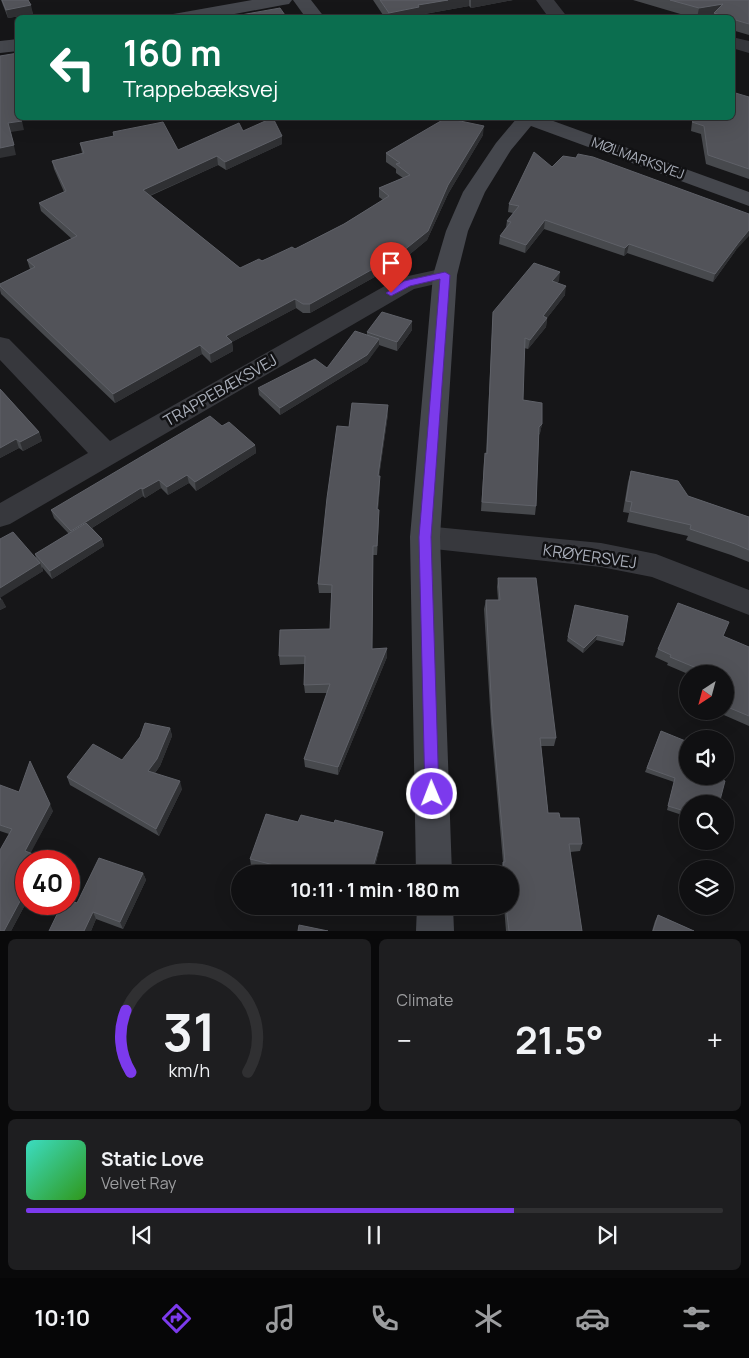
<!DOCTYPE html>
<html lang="en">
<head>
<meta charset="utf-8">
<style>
  body { margin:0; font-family:Manrope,sans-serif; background:#1e1e20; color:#f1f3f6; height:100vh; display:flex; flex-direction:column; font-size:19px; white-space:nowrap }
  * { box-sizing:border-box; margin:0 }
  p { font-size:16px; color:#9c9d9f }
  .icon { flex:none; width:28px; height:28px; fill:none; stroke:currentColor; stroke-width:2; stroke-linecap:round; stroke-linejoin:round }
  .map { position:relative; height:931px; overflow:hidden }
  .sheet { display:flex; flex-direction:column; gap:8px; padding:8px; background:#09090a; flex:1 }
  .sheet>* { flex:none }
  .hud { position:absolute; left:15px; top:15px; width:720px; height:105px; border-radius:8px; box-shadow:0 5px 20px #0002,0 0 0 1px #303032; background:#0b6e4f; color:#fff; overflow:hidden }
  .needle { width:32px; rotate:216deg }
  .controls { position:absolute; left:679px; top:665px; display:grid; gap:10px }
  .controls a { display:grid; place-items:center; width:55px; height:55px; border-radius:50%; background:#101012; box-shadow:0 5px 20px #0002,0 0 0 1px #303032; font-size:25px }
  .speed { position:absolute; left:15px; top:850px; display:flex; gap:10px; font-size:25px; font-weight:700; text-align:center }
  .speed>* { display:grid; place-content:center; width:65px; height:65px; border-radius:50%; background:#101012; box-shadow:0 5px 20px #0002,0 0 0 1px #303032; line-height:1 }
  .speed .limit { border:8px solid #d22; background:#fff; color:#111 }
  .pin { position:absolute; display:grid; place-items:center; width:42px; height:42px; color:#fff; margin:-51px -21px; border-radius:50% 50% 50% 0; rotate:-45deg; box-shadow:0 0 5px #0007 }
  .pin .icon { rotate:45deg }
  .me { position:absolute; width:55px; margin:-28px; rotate:359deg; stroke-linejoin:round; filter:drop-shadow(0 0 4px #0008) }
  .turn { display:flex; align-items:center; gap:18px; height:105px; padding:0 25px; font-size:22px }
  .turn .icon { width:65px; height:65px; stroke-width:2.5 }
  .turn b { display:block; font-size:35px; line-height:42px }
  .big { font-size:38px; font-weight:700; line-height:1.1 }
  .sheet .widget { flex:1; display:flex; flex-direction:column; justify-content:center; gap:8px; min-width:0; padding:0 18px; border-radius:8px; background:#1e1e20 }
  .sheet .dial { align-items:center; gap:0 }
  .dial svg { height:130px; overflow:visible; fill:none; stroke:#303032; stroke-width:7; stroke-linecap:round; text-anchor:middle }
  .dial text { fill:#f1f3f6; stroke:none }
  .song { display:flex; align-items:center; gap:15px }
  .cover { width:60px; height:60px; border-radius:8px; background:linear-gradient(135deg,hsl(170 70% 55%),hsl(110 70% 35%)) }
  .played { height:5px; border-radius:2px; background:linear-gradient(90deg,#7c3aed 70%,#303032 70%) }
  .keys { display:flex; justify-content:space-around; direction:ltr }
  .heat { display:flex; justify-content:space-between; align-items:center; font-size:28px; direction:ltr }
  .sheet .tiles { flex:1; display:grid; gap:8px; grid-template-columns:1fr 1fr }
  .widget:last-child { grid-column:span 2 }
  .trip { position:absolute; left:231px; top:865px; width:288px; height:50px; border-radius:25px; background:#101012; box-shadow:0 5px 20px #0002,0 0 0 1px #303032; font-weight:700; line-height:50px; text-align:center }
  .menu { display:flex; height:80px; justify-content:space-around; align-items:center; background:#060607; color:#9c9d9f }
  .menu .icon { width:35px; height:35px }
  .menu .selected { color:#7c3aed }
  .menu b { font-size:22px; color:#f1f3f6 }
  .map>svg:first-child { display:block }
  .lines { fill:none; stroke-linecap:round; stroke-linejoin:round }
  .street { fill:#37383d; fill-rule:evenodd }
  .secondary { fill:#45474d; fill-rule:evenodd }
  .wall { fill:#47494d }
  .shaded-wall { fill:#2f3033 }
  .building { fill:#525359; stroke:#5f6168 }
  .route { fill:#7c3aed; stroke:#51269a }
  .labels { text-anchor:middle; stroke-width:5; stroke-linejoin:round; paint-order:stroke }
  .far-street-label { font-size:14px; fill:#a8adb8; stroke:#111113 }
  .street-label { font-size:16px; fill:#a8adb8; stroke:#111113 }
</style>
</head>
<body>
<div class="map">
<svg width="749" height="931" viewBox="0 0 749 931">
  <rect width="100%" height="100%" fill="#161618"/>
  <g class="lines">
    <path class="street" d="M536 0H554L568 18H549Z
      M732 37 749 41V53L732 48Z
      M445 268 453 270 457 275 453 280 414 289 10 524 0 527V503L88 453 0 360V337L9 339 110 441 399 278Z
      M425 526 601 543 656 554 749 590V615L652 577 601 567 425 548 415 545 410 537 415 529Z"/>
    <path class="secondary" d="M252 0H292L289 4 283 5 213 18H170L173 14 179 13Z
      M293 0H311L325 18H306Z
      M18 39V51L0 53V41Z
      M517 118H545L749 192V206L531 126 511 150 485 192 468 231 457 275 440 537 452 874H416L410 537 433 275 446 231 463 192 496 143Z
      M417 906H453L454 931H416Z"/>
  </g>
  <path class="wall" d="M1 0H28L33 14 8 18Z
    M373 0H513L471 8 469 6 419 15V17L417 18H385Z
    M633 0H749V35L732 30V18H713V16L701 18H694Z
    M749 97V179L706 164 701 134 691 131 692 122Z
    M562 118H573L570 120Z
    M243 131 282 144 226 170 218 165 150 196 240 268 295 249 344 224 383 200 379 197V188L403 178 396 173V169L386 162V153L483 135 448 194 427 240 398 264 310 313H303L296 308 232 342 233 351 211 363 202 354 115 403 1 294 0 290V284L30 269 27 260 72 239 41 211 39 203 64 192 54 169 52 161 82 153 80 143 178 150Z
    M552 167 736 250 713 282 627 253 624 256 544 229 525 253 499 244 500 236 506 227 507 221 513 213 508 212 509 204Z
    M559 281 557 283 565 295 547 318 546 327 528 349 524 348 523 400 542 424 540 433 539 435 536 506 535 515 481 511 484 462 486 454 493 312Z
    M412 330 397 351 379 345 367 362 280 415 259 395 258 388 327 368 367 335V332Z
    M0 389 39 432 42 441 23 451 19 448 0 458Z
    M388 414 379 476 380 485 378 510H379V518L377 555H373L372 649 387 648V657L338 775 305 767 304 759 327 693H305L304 685 305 664 280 665 279 656 330 629 332 593H319L318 584 349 427Z
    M222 426 255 445 256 453 196 491 189 483 168 495 161 488 145 498 143 496 92 528 102 539 104 546 52 579 42 567 43 571 0 597 6 607 0 610V539L36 558 35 554 69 534 54 518 51 510Z
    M631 471 688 496 749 517V562L731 555 686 540 688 536 627 522 629 513 623 512 628 482Z
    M498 578 556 738 554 746H541L548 813 560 818 582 844 580 851 570 852 582 931H506L504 906H510V874H502L501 870 503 862 491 724 484 609 486 600H498L497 587Z
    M575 605 624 642 623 646 596 640 583 653 567 641Z
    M723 636 749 647V726L717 712V711H725L726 690H725V674H688L667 665 668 663 655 657 658 649Z
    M170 728 172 736 160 766 155 773 182 789 159 836 70 785 67 777 122 760Z
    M661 731 688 804V817L667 810 674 782 645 772Z
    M0 785 53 811 30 853 44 858 45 861H26V903L11 931 9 834 0 831Z
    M298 822 334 823 383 832 382 838 373 874H284L251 865 250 859Z
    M143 873 146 880 123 929 96 919 91 931H49L77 903Z
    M658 915 694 931H652L655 921Z"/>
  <path class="shaded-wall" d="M448 0H469V6L419 15V17L417 18H389V13L418 5Z
    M471 0H513L471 8Z
    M723 4 714 13 713 16 697 18 699 8Z
    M31 5 33 14 8 18 6 10Z
    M15 95H18V104Z
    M22 121 24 130 11 132 16 155 0 158V148L8 123Z
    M484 126 483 135 448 194 427 240 398 264 310 313V304L448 185Z
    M282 136V144L226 170 225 162Z
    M217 156 218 165 144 198 143 190Z
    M545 220 544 229 525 253 526 245Z
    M749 230V236L736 250 713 282 715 274 739 242Z
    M629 244 627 253 624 256 625 248Z
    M560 272 559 281 551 290 552 281Z
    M566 286 565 295 547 318 546 327 528 349 530 340 543 316Z
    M295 299 296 308 232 342 233 351 211 363 210 354 226 336Z
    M412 321V330L397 351V342Z
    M379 339V346L367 362 280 415V408Z
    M200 345 202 354 115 403 113 394Z
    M388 405V414L378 485V476Z
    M542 424 540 433 537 436 539 427Z
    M39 432 42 441 23 451 20 442Z
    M16 439 19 448 0 458V448Z
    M255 445 256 453 196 491 195 482Z
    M187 475 189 483 168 495 167 487Z
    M380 476V485L377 518V509Z
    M159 480 161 488 145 498 143 489Z
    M141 488 143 496 74 539 71 531Z
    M379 510V518L377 555V546Z
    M102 539 104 546 52 579 50 571Z
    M40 563 43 571 0 598V588Z
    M2 599 6 607 0 610V600Z
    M597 635 596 640 583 653 584 648Z
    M387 648V657L338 775V767Z
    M170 728 172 736 160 766 150 779 148 771Z
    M180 781 182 789 159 836 156 829Z
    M50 804 53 811 28 858 25 851Z
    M383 832 382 838 373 874H371Z
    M143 873 146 880 123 929 120 922Z
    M26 890V903L11 931H4Z
    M93 912 96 919 91 931H84Z"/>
  <path class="building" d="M2 0H28L31 5 6 10Z
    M380 0H448L418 5 419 7 389 13Z
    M670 0H749V24L732 19V18H729L714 13 723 4 699 8Z
    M280 8 287 18H224Z
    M18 53V95H15L18 105V118H21L22 121 8 123 14 145 0 148V56Z
    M732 92 749 97V169L708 155 704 126 692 122 697 118H732Z
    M272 118H273L282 136 225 162 217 156 143 190 240 268 259 259 262 261 292 247 295 249 344 224 389 196 379 188 410 175 396 164 400 163 386 153 446 118 484 126 448 185 428 231 398 255 310 304H303L295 299 226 336 232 342 210 354 200 345 113 394 0 286V284L35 267 27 260 77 236 39 203 66 191 52 161 84 153 80 143 114 136 113 132 163 122 178 150 239 123 243 131Z
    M534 152 552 167 563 156 576 158 578 154 593 157 749 214V230L739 242 715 274 629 244 625 248 545 220 526 245 500 236 511 222 507 221 519 206 509 204Z
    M534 263 560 272 552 281 566 286 543 316 547 318 530 340 525 338 523 400 542 403V424L539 427 536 506 482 502 485 453 487 454 493 312Z
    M382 312 412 321 397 342 367 332Z
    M355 331 379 339 367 355 280 408 258 388 315 359 327 368Z
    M0 389 39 432 20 442 16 439 0 448Z
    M352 403 388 405 378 476H380L377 509 379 510 377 546H373L372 649 387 648 338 767 304 759 330 684 304 685 305 656H279L280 630 330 629 332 585 318 584 327 498 337 426 349 427Z
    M210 416 222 426 229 422 255 445 195 482 187 475 167 487 159 480 143 489 141 488 71 531 51 510Z
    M631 471 678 481 688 496 749 517V550L735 544 690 529 691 525 630 511 632 502 626 501Z
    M86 523 102 539 50 571 35 554Z
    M13 532 40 563 0 588V539Z
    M498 578H536L556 738H540L548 813H559L560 818H579L582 844H569L582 931H509L506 906H510V874H504L503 862H505L492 715 486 600H500Z
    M678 603 729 622 723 636 749 647V716L725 706V692L729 681 725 680V674H711L670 657 671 655 658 649Z
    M575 605 628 616 624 642 597 635 584 648 568 637Z
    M145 723 170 728 157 759 148 771 180 781 156 829 67 777 93 744 122 760 140 737Z
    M661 731 688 742V776H713L725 781 719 804H688V812L668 806 675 778 647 768Z
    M30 761 50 804 25 851 44 858 42 861H26V890L4 931H0V850L12 829 0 825V785L19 792Z
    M266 814 298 822 301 815 334 823 335 820 383 832 371 874H337L324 870 323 874H289L290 869 250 859Z
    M99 858 143 873 120 922 93 912 84 931H49L62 904H69V900L77 903Z
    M658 915 694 931H653Z
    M299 925 328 931H298Z"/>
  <path class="route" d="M445 272 450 275 431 537 439 794 437 799 432 801 427 799 425 794 419 537 440 279 410 286 391 296 386 293 404 281Z"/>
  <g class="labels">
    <g class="far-street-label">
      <text transform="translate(638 158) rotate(20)" y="5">MØLMARKSVEJ</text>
    </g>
    <g class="street-label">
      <text transform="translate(220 390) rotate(-30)" y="6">TRAPPEBÆKSVEJ</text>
      <text transform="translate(590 556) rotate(8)" y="6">KRØYERSVEJ</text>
    </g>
  </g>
</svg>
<div class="controls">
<a><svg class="needle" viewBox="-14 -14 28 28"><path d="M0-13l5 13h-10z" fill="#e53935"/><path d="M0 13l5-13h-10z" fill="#9c9d9f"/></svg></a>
<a><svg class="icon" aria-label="sound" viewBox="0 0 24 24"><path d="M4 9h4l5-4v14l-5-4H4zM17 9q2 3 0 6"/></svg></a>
<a><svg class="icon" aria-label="search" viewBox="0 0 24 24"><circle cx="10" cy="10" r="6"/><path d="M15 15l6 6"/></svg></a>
<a><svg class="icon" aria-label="layers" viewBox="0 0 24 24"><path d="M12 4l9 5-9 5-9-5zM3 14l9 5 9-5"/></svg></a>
</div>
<div class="speed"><div class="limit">40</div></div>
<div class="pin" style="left:391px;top:293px;background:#d93025"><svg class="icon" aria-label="arrive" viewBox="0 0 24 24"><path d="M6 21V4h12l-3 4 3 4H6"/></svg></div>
<svg class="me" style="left:432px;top:794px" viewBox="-20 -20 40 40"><circle r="17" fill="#7c3aed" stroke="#fff" stroke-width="3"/><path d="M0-11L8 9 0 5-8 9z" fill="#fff"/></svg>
<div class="trip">10:11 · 1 min · 180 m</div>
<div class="hud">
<div class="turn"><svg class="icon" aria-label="left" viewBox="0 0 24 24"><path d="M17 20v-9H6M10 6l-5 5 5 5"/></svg><div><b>160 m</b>Trappebæksvej</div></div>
</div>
</div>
<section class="sheet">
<div class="tiles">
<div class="widget dial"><svg viewBox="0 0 100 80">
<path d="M14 69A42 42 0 1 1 86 69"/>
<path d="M14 69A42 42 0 0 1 11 31" stroke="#7c3aed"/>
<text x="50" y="56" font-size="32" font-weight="700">31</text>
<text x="50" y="72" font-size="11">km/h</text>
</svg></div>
<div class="widget"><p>Climate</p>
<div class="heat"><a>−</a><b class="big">21.5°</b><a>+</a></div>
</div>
<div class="widget">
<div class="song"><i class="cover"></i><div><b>Static Love</b><p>Velvet Ray</p></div></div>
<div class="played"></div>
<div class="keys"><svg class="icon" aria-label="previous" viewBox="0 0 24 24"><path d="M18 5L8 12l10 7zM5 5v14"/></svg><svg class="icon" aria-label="pause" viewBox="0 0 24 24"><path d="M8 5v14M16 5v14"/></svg><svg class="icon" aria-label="next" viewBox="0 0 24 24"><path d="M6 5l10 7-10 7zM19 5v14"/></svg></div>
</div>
</div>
</section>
<nav class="menu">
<b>10:10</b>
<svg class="icon selected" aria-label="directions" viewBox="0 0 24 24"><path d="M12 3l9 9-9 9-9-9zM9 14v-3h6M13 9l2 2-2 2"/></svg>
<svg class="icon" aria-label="music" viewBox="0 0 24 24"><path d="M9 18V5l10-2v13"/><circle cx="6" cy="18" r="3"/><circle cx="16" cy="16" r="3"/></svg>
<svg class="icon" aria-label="phone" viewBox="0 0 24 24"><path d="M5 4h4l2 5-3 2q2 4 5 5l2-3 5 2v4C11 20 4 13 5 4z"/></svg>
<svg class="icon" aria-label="climate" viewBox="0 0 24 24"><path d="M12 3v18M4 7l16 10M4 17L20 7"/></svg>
<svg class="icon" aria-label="car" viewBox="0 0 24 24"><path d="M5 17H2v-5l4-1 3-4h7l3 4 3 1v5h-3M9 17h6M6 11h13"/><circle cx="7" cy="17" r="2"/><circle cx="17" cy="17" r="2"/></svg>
<svg class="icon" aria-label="filters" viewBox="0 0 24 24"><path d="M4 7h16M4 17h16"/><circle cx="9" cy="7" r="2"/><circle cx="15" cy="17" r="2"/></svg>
</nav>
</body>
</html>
